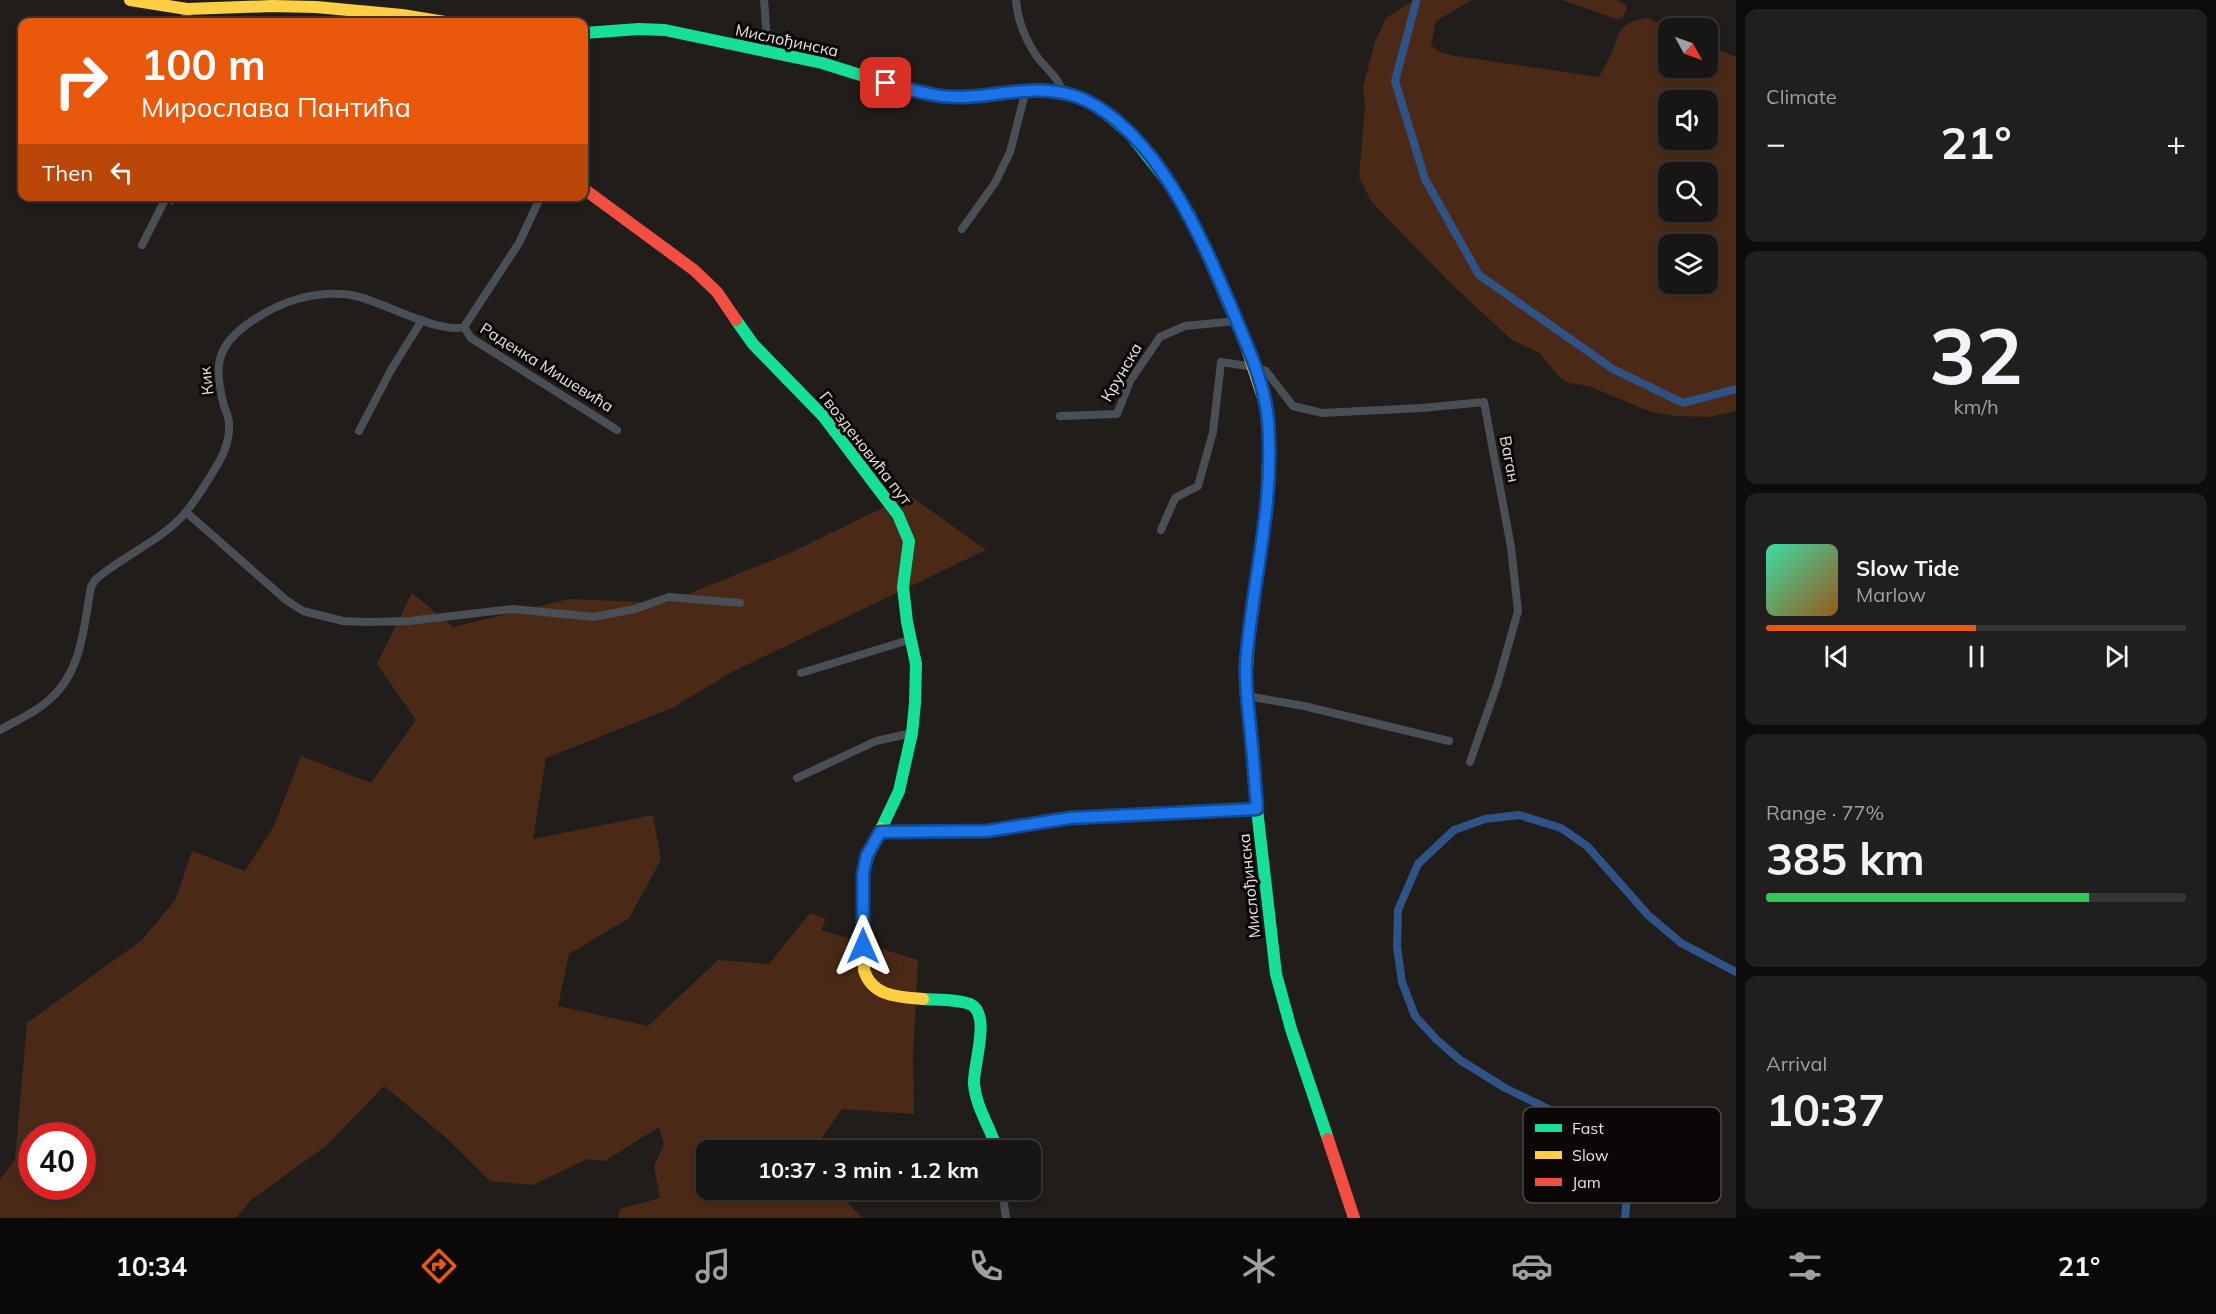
<!DOCTYPE html>
<html lang="en">
<head>
<meta charset="utf-8">
<style>
  body { margin:0; font-family:Mulish,sans-serif; background:#211f1d; color:#f1f3f6; height:100vh; display:flex; flex-direction:column; font-size:22px; white-space:nowrap }
  * { box-sizing:border-box; margin:0 }
  p { font-size:20px; color:#9f9fa0 }
  .icon { flex:none; width:33px; height:33px; fill:none; stroke:currentColor; stroke-width:2; stroke-linecap:round; stroke-linejoin:round }
  .map { position:relative; flex:1; overflow:hidden }
  .sheet { display:flex; flex-direction:column; gap:9px; padding:9px; background:#0d0c0b; width:480px }
  .sheet>* { flex:none }
  .top-card { position:absolute; left:18px; top:18px; width:570px; height:183px; border-radius:12px; box-shadow:0 3px 9px #0003,0 0 0 2px #363534; background:#ea580c; color:#fff; overflow:hidden }
  .needle { width:39px; rotate:130deg }
  .tools { position:absolute; left:1658px; top:18px; display:grid; gap:12px }
  .tools a { display:grid; place-items:center; width:60px; height:60px; border-radius:12px; background:#181614; box-shadow:0 3px 9px #0003,0 0 0 2px #363534; font-size:30px }
  .speed { position:absolute; left:18px; top:1122px; display:flex; gap:12px; font-size:30px; font-weight:700; text-align:center }
  .speed>* { display:grid; place-content:center; width:78px; height:78px; border-radius:50%; background:#181614; box-shadow:0 3px 9px #0003,0 0 0 2px #363534; line-height:1 }
  .speed .limit { border:9px solid #d22; background:#fff; color:#111 }
  .pin { position:absolute; display:grid; place-items:center; width:51px; height:51px; color:#fff; margin:-26px; border-radius:12px; box-shadow:0 3px 9px #0006 }
  .me { position:absolute; width:66px; margin:-33px; rotate:0deg; stroke-linejoin:round; filter:drop-shadow(0 0 4px #0008) }
  .turn { display:flex; align-items:center; gap:21px; height:126px; padding:0 24px; font-size:27px }
  .turn .icon { width:78px; height:78px; stroke-width:2.5 }
  .turn b { display:block; font-size:42px; line-height:51px }
  .then { display:flex; align-items:center; height:57px; padding:0 24px; background:#0003; gap:12px; font-size:22px }
  .big { font-size:45px; font-weight:700; line-height:1.1 }
  .sheet .card { flex:1; display:flex; flex-direction:column; justify-content:center; gap:9px; min-width:0; padding:0 21px; border-radius:12px; background:#211f1d }
  .sheet .dial { align-items:center; gap:0 }
  .dial b { font-size:78px; line-height:1 }
  .song { display:flex; align-items:center; gap:18px }
  .cover { width:72px; height:72px; border-radius:9px; background:linear-gradient(135deg,hsl(160 70% 55%),hsl(30 70% 35%)) }
  .played { height:6px; border-radius:3px; background:linear-gradient(90deg,#ea580c 50%,#363534 50%) }
  .keys { display:flex; justify-content:space-around; direction:ltr }
  .heat { display:flex; justify-content:space-between; align-items:center; font-size:33px; direction:ltr }
  .charge { height:9px; border-radius:4px; background:linear-gradient(90deg,#34c759 77%,#363534 0) }
  .trip { position:absolute; left:696px; top:1140px; width:345px; height:60px; border-radius:12px; background:#181614; box-shadow:0 3px 9px #0003,0 0 0 2px #363534; font-weight:700; line-height:60px; text-align:center }
  .dock { display:flex; height:96px; justify-content:space-around; align-items:center; background:#0a0908; color:#9f9fa0 }
  .dock .icon { width:42px; height:42px }
  .dock .active { color:#ea580c }
  .dock b { font-size:27px; color:#f1f3f6 }
  main { display:flex; flex:1; min-height:0 }
  .map>svg:first-child { display:block }
  .green { fill:#4a2a16; fill-rule:evenodd }
  .lines { fill:none; stroke-linecap:round; stroke-linejoin:round }
  .stream { stroke:#2f5386; stroke-width:2 }
  .canal { stroke:#2f5386; stroke-width:8 }
  .street { stroke:#4a4f56; stroke-width:8 }
  .fast { stroke:#16e098; stroke-width:12 }
  .slow { stroke:#ffcf43; stroke-width:12 }
  .jam { stroke:#f24e42; stroke-width:12 }
  .route-casing { stroke:#114b97; stroke-width:15 }
  .route { stroke:#1a73e8; stroke-width:10 }
  .labels { text-anchor:middle; stroke-width:6; stroke-linejoin:round; paint-order:stroke }
  .street-label { font-size:16px; fill:#e6e2e0; stroke:#0a0706 }
  .key { fill:#0a0706; stroke:#4c4947; stroke-width:1.5 }
  .key-label { font-size:16px; fill:#e6e2e0 }
</style>
</head>
<body>
<main>
<div class="map">
<svg width="1736" height="1218" viewBox="0 0 1736 1218">
  <rect width="100%" height="100%" fill="#201d1b"/>
  <path class="green" d="M1414 0H1472L1436 21 1431 45 1440 52 1455 56 1599 77C1603 69 1609 60 1612 51 1621 29 1620 23 1647 18L1669 28 1668 68H1707V45L1736 57V411L1710 417 1676 416 1651 412 1589 386 1568 383 1559 377 1540 353 1512 340 1447 280 1371 201 1359 177 1365 107 1363 87 1375 42 1386 18ZM1668 100H1707V140H1668ZM1668 172H1707V212H1668ZM1668 244H1707V284H1668Z
    M1562 0H1616L1626 5 1627 9 1622 18 1616 19Z
    M909 495 986 550 732 672 672 708 546 758 533 839 653 815 661 860 629 918 569 954 558 1006 648 1026 718 960 769 964 810 913 826 919 821 930 918 960 913 1060 914 1114 842 1109 813 1150H706V1190H833L863 1218H618L620 1209 660 1198 654 1166 664 1145 659 1127 605 1161 587 1159 533 1185 490 1181 443 1135 384 1086 326 1146 251 1200 236 1218H0V1180L15 1159 27 1023 142 940 176 899 192 851 245 871 274 826 301 756 371 783 416 720 377 664 412 593 453 627 569 599 666 603 792 552ZM32 1136H82V1186H32Z"/>
  <g class="lines">
    <path class="stream" d="M190 22 191 13
      M172 204 175 196"/>
    <path class="canal" d="M1416 2 1395 81 1425 179 1479 275 1613 369 1683 403 1736 389
      M1625 1218 1628 1187 1619 1159 1594 1131 1505 1088 1460 1060 1436 1039 1415 1016 1402 982 1397 947 1398 910 1418 864 1454 830 1485 819 1519 815 1561 828 1587 846 1648 915 1681 943 1736 972"/>
    <path class="street" d="M764 0 768 53
      M1016 0C1018 21 1025 40 1038 58 1046 69 1060 78 1062 93
      M184 22 187 9
      M962 229 995 183 1010 152 1026 90
      M142 245 167 196
      M464 327 471 338 617 430
      M1060 416 1117 414 1130 381 1160 337 1185 326 1237 321
      M359 431 391 370 422 320
      M186 512 286 600 303 611 343 621 367 622 409 621 513 609 594 617 635 609 669 597 740 603
      M1161 530 1175 498 1198 486 1213 432 1221 362 1254 367 1266 371 1293 406 1322 413 1422 408 1484 402 1511 547 1518 611 1498 682 1470 762
      M801 673 912 639
      M1247 696 1304 706 1449 741
      M0 730C17 720 37 712 51 698 82 671 84 625 91 587L95 580C122 556 163 540 186 512 198 497 209 479 219 462 225 451 230 437 229 424 229 417 226 412 224 406 215 371 214 349 245 326 261 314 282 303 301 298 318 294 339 292 356 296 383 302 438 334 464 327L519 243 541 196
      M797 778 876 741 912 733
      M880 832 987 831 1070 818 1257 809
      M1002 1190 1006 1218"/>
    <path class="fast" d="M584 33 639 29 665 30 822 63 886 83 940 95 960 97 1026 90 1057 92 1079 98 1099 108 1130 134 1175 191 1191 217 1245 343
      M736 320 753 344 823 416 898 515 909 541 903 587 907 622 916 664 915 703 912 733 899 791 881 829
      M1246 683 1257 809 1276 974 1291 1029 1328 1139
      M923 999C938 1000 956 999 970 1004 992 1014 973 1064 974 1084 976 1108 991 1128 997 1150"/>
    <path class="slow" d="M130 0 187 9 272 6 316 7 402 15 445 22
      M1245 343 1265 404 1269 438 1266 513 1249 640 1246 683
      M881 829 864 865V970C872 997 899 997 923 999"/>
    <path class="jam" d="M584 189 694 270 717 292 736 320
      M1328 1139 1354 1218"/>
  </g>
  <g class="lines">
    <g class="route-casing">
      <path id="route" d="M863 946V874L867 855 880 832 987 831 1070 818 1257 809C1255 782 1253 754 1250 726 1248 706 1245 684 1246 663 1252 582 1275 504 1268 421 1265 384 1248 348 1234 314 1203 241 1159 134 1083 99 1041 81 1000 97 957 97 933 97 909 89 886 83"/>
    </g>
    <use href="#route" class="route"/>
  </g>
  <g class="labels">
    <g class="street-label">
      <text transform="translate(787 40) rotate(12)" y="6">Мислођинска</text>
      <text transform="translate(547 367) rotate(32)" y="6">Раденка Мишевића</text>
      <text transform="translate(1121 372) rotate(-60)" y="6">Крунска</text>
      <text transform="translate(206 381) rotate(-96)" y="6">Кик</text>
      <text transform="translate(866 448) rotate(52)" y="6">Гвозденовића пут</text>
      <text transform="translate(1510 459) rotate(79)" y="6">Ваган</text>
      <text transform="translate(1249 886) rotate(-96)" y="6">Мислођинска</text>
    </g>
  </g>
  <rect x="1523" y="1107" width="198" height="96" rx="9" class="key"/>
  <rect x="1535" y="1124" width="27" height="8" fill="#16e098"/>
  <rect x="1535" y="1151" width="27" height="8" fill="#ffcf43"/>
  <rect x="1535" y="1178" width="27" height="8" fill="#f24e42"/>
  <g class="key-label">
    <text x="1572" y="1134">Fast</text>
    <text x="1572" y="1161">Slow</text>
    <text x="1572" y="1188">Jam</text>
  </g>
</svg>
<div class="tools">
<a><svg class="needle" viewBox="-14 -14 28 28"><path d="M0-13l5 13h-10z" fill="#e53935"/><path d="M0 13l5-13h-10z" fill="#9f9fa0"/></svg></a>
<a><svg class="icon" aria-label="sound" viewBox="0 0 24 24"><path d="M4 9h4l5-4v14l-5-4H4zM17 9q2 3 0 6"/></svg></a>
<a><svg class="icon" aria-label="search" viewBox="0 0 24 24"><circle cx="10" cy="10" r="6"/><path d="M15 15l6 6"/></svg></a>
<a><svg class="icon" aria-label="layers" viewBox="0 0 24 24"><path d="M12 4l9 5-9 5-9-5zM3 14l9 5 9-5"/></svg></a>
</div>
<div class="speed"><div class="limit">40</div></div>
<div class="pin" style="left:886px;top:83px;background:#d93025"><svg class="icon" aria-label="arrive" viewBox="0 0 24 24"><path d="M6 21V4h12l-3 4 3 4H6"/></svg></div>
<svg class="me" style="left:863px;top:946px" viewBox="-20 -20 40 40"><path d="M0-17L14 15 0 8-14 15z" fill="#1a73e8" stroke="#fff" stroke-width="4"/></svg>
<div class="trip">10:37 · 3 min · 1.2 km</div>
<div class="top-card">
<div class="turn"><svg class="icon" aria-label="right" viewBox="0 0 24 24"><path d="M7 20v-9h11M14 6l5 5-5 5"/></svg><div><b>100 m</b>Мирослава Пантића</div></div>
<div class="then">Then<svg class="icon" aria-label="left" viewBox="0 0 24 24"><path d="M17 20v-9H6M10 6l-5 5 5 5"/></svg></div>
</div>
</div>
<section class="sheet">
<div class="card"><p>Climate</p>
<div class="heat"><a>−</a><b class="big">21°</b><a>+</a></div>
</div>
<div class="card dial"><b>32</b><p>km/h</p></div>
<div class="card">
<div class="song"><i class="cover"></i><div><b>Slow Tide</b><p>Marlow</p></div></div>
<div class="played"></div>
<div class="keys"><svg class="icon" aria-label="previous" viewBox="0 0 24 24"><path d="M18 5L8 12l10 7zM5 5v14"/></svg><svg class="icon" aria-label="pause" viewBox="0 0 24 24"><path d="M8 5v14M16 5v14"/></svg><svg class="icon" aria-label="next" viewBox="0 0 24 24"><path d="M6 5l10 7-10 7zM19 5v14"/></svg></div>
</div>
<div class="card"><p>Range · 77%</p><b class="big">385 km</b><div class="charge"></div></div>
<div class="card"><p>Arrival</p><b class="big">10:37</b></div>
</section>
</main>
<nav class="dock">
<b>10:34</b>
<svg class="icon active" aria-label="directions" viewBox="0 0 24 24"><path d="M12 3l9 9-9 9-9-9zM9 14v-3h6M13 9l2 2-2 2"/></svg>
<svg class="icon" aria-label="music" viewBox="0 0 24 24"><path d="M9 18V5l10-2v13"/><circle cx="6" cy="18" r="3"/><circle cx="16" cy="16" r="3"/></svg>
<svg class="icon" aria-label="phone" viewBox="0 0 24 24"><path d="M5 4h4l2 5-3 2q2 4 5 5l2-3 5 2v4C11 20 4 13 5 4z"/></svg>
<svg class="icon" aria-label="climate" viewBox="0 0 24 24"><path d="M12 3v18M4 7l16 10M4 17L20 7"/></svg>
<svg class="icon" aria-label="car" viewBox="0 0 24 24"><path d="M5 17H2v-5l4-1 3-4h7l3 4 3 1v5h-3M9 17h6M6 11h13"/><circle cx="7" cy="17" r="2"/><circle cx="17" cy="17" r="2"/></svg>
<svg class="icon" aria-label="filters" viewBox="0 0 24 24"><path d="M4 7h16M4 17h16"/><circle cx="9" cy="7" r="2"/><circle cx="15" cy="17" r="2"/></svg>
<b>21°</b>
</nav>
</body>
</html>
